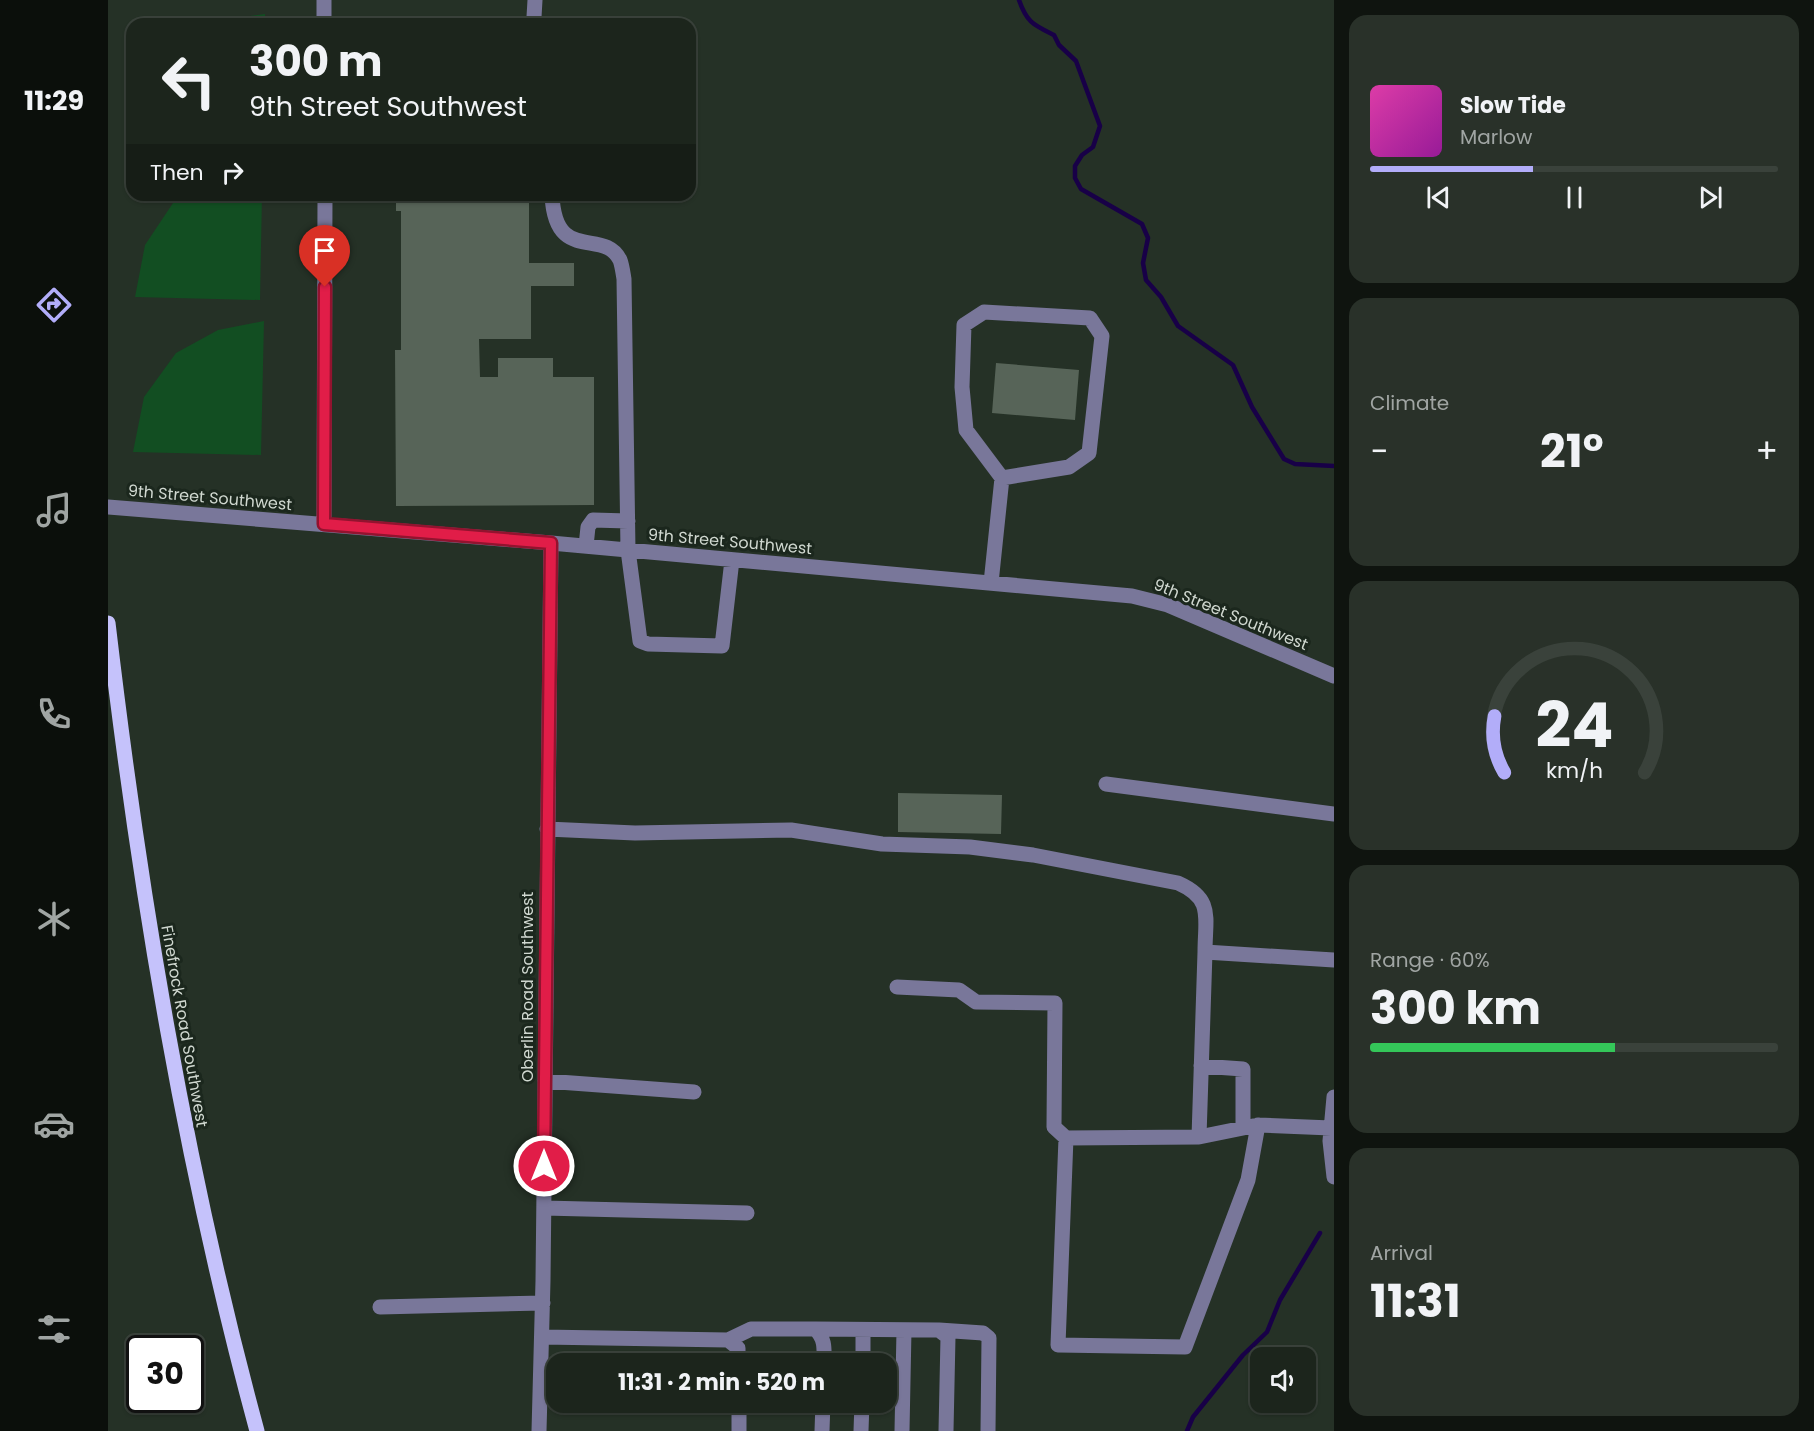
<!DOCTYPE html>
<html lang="en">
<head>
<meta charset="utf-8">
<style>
  body { margin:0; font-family:Poppins,sans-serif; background:#293129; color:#f1f3f6; height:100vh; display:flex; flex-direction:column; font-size:22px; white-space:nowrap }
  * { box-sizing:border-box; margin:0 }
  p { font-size:20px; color:#a0a5a3 }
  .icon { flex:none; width:33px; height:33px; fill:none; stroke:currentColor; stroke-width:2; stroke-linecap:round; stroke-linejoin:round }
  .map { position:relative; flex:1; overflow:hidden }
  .panel { display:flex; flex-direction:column; gap:15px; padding:15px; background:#0f140f; width:480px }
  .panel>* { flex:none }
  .banner { position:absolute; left:18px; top:18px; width:570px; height:183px; border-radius:18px; box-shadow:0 2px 4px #0004,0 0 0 2px #3a423b; background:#1c251c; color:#f1f3f6; overflow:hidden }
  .fabs { position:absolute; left:1142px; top:1347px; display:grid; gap:12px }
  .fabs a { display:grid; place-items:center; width:66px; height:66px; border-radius:12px; background:#1c251c; box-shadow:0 2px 4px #0004,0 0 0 2px #3a423b; font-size:30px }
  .speed { position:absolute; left:18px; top:1335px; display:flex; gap:12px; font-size:30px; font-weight:700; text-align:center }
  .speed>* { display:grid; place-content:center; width:78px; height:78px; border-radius:50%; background:#1c251c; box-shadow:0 2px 4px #0004,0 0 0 2px #3a423b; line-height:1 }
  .speed .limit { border:3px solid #111; border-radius:9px; background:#fff; color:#111 }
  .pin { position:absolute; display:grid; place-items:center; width:51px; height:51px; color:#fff; margin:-62px -26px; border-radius:50% 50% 50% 0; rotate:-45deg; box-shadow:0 0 6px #0007 }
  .pin .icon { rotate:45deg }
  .me { position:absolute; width:66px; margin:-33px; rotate:0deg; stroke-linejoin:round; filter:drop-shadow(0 0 4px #0008) }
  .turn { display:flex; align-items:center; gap:21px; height:126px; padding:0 24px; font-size:27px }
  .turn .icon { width:78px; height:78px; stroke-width:2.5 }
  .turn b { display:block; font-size:42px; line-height:51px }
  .then { display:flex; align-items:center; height:57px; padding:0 24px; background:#0003; gap:12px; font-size:22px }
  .big { font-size:45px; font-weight:700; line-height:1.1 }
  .panel .tile { flex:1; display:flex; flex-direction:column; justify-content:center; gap:9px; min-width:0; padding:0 21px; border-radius:18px; background:#293129 }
  .panel .dial { align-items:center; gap:0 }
  .dial svg { height:156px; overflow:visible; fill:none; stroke:#3a423b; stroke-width:7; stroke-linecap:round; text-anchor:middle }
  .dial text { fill:#f1f3f6; stroke:none }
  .song { display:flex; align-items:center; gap:18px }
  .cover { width:72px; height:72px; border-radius:9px; background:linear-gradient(135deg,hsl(320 70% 55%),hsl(300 70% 35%)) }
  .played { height:6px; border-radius:3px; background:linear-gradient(90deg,#b2adf9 40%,#3a423b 40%) }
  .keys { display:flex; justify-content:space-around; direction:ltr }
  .heat { display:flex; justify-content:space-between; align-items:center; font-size:33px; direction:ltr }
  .charge { height:9px; border-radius:4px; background:linear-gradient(90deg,#34c759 60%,#3a423b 0) }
  .trip { position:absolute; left:438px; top:1353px; width:351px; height:60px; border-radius:18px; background:#1c251c; box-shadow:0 2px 4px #0004,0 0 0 2px #3a423b; font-weight:700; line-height:60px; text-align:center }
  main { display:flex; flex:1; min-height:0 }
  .tabs { display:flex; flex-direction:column; width:108px; justify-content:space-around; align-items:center; background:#0b0f0b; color:#a0a5a3 }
  .tabs .icon { width:42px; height:42px }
  .tabs .active { color:#b2adf9 }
  .tabs b { font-size:27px; color:#f1f3f6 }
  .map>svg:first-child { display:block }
  .green { fill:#124e22 }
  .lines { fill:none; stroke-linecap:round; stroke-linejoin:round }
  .stream { stroke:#180047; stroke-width:4.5 }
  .building { fill:#576458 }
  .minor { stroke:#79779a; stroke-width:15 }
  .major { stroke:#c5c2fb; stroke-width:15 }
  .route-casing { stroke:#92132f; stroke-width:15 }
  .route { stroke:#e11d48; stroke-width:10 }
  .labels { text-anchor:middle; stroke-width:6; stroke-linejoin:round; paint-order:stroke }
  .street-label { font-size:16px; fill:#d0d8d0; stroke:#1b271d }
</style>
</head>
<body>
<main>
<nav class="tabs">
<b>11:29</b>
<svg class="icon active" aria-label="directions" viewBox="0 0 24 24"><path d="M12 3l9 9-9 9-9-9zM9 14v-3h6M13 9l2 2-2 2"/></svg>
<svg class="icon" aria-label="music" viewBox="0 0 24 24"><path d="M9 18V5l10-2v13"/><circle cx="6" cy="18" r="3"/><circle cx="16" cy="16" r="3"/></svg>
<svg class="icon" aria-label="phone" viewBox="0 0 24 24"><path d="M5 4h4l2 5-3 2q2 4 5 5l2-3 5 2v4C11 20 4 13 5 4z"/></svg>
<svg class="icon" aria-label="climate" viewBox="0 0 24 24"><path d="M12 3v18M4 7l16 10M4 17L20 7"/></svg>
<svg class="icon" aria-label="car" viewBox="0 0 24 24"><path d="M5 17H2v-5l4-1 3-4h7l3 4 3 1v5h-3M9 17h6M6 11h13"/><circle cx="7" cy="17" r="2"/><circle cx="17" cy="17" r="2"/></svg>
<svg class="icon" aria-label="filters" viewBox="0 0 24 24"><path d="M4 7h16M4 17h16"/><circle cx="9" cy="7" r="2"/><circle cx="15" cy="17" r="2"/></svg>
</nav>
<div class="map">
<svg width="1226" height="1431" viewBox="0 0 1226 1431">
  <rect width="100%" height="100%" fill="#253126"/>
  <path class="green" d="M157 14V24H102L109 20Z
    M78 195H154L152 300 27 297 37 245 65 203Z
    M156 321 153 455 25 452 36 397 68 353 110 330Z"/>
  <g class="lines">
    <path class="stream" d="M911 0C919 23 926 25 946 35L951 45 968 61 992 126 985 147 974 155 967 166V178L973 189 1034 224 1040 238 1035 263 1038 280 1053 297 1070 326 1125 365 1144 407 1176 459 1187 464 1226 466
      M1079 1431 1085 1417 1135 1355 1159 1332 1172 1300 1212 1233"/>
  </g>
  <path class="building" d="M288 195H421V263H466V286H423V339H371L372 377H390V358H445V377H486V505L288 506 287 350H293V211H288Z
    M888 363 971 370 967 420 884 413Z
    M790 793 894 795 893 834 790 832Z"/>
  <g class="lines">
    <path class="minor" d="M216 0V24
      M427 0 426 17 429 24
      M444 195C447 265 496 227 512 260 514 265 515 273 516 279L520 550 532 641 540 644 614 646 624 560
      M0 507 443 543 1024 596 1060 605 1226 676
      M216 524 217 195
      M478 546 480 527 485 520 520 521
      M883 583 894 478 858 430 854 387 856 325 876 312 982 318 994 336 981 453 961 467 894 478
      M998 784 1226 814
      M439 829 527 833 683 830 774 844 862 847 925 855 1070 883C1106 899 1097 917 1097 952
      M789 987 851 990 868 1002 947 1003 946 1127 958 1138 950 1345 1077 1347 1140 1180 1150 1125
      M1093 1066 1135 1069V1128
      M437 1081 586 1092
      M1226 1097 1222 1141 1226 1177
      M1223 1128 1150 1125 1091 1137 1097 952 1226 960
      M958 1138 1091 1137
      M436 1208 639 1213
      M272 1307 435 1303
      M707 1329 831 1330 840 1337 838 1431
      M831 1330 875 1333 881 1338 880 1431
      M434 1337 620 1340 630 1348V1364
      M620 1340 643 1329H707C718 1339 716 1350 716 1364
      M755 1364V1330
      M631 1402V1431
      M431 1431 435 1281 443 543
      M714 1431 715 1402
      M753 1431 754 1402
      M794 1431 796 1330"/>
    <path class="major" d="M0 623C32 895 77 1166 149 1431"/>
  </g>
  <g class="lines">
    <g class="route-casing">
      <path id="route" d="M217 287 216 524 443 543 436 1166"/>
    </g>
    <use href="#route" class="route"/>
  </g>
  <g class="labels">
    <g class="street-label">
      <text transform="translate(102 497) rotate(5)" y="6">9th Street Southwest</text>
      <text transform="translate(622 541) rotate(5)" y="6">9th Street Southwest</text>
      <text transform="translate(1123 614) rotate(22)" y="6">9th Street Southwest</text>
      <text transform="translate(419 987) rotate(-90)" y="6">Oberlin Road Southwest</text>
      <text transform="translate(77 1026) rotate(80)" y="6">Finefrock Road Southwest</text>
    </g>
  </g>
</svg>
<div class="fabs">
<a><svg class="icon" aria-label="sound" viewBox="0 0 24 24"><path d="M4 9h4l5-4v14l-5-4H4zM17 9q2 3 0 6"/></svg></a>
</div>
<div class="speed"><div class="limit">30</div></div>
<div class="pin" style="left:217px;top:287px;background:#d93025"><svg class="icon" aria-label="arrive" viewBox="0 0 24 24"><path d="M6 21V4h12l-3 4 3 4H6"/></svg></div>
<svg class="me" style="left:436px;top:1166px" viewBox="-20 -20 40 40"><circle r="17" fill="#e11d48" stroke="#fff" stroke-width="3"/><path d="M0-11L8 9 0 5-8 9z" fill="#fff"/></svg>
<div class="trip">11:31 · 2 min · 520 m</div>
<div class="banner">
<div class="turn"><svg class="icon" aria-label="left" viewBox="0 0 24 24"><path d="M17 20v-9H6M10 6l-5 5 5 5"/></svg><div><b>300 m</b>9th Street Southwest</div></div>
<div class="then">Then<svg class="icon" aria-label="right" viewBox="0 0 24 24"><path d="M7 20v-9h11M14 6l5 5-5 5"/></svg></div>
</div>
</div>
<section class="panel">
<div class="tile">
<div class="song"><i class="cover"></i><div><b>Slow Tide</b><p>Marlow</p></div></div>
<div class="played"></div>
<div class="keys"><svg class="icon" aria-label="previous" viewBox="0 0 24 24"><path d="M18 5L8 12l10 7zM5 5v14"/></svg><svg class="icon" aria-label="pause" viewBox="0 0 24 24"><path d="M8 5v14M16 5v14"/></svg><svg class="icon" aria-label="next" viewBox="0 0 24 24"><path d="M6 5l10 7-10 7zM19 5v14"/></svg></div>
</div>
<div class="tile"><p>Climate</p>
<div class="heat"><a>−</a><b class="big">21°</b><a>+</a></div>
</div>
<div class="tile dial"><svg viewBox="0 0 100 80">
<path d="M14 69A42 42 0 1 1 86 69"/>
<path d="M14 69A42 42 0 0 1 9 40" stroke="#b2adf9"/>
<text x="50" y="56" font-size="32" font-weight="700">24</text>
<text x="50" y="72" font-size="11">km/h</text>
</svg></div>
<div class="tile"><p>Range · 60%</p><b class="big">300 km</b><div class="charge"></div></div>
<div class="tile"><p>Arrival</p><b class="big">11:31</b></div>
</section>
</main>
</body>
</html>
